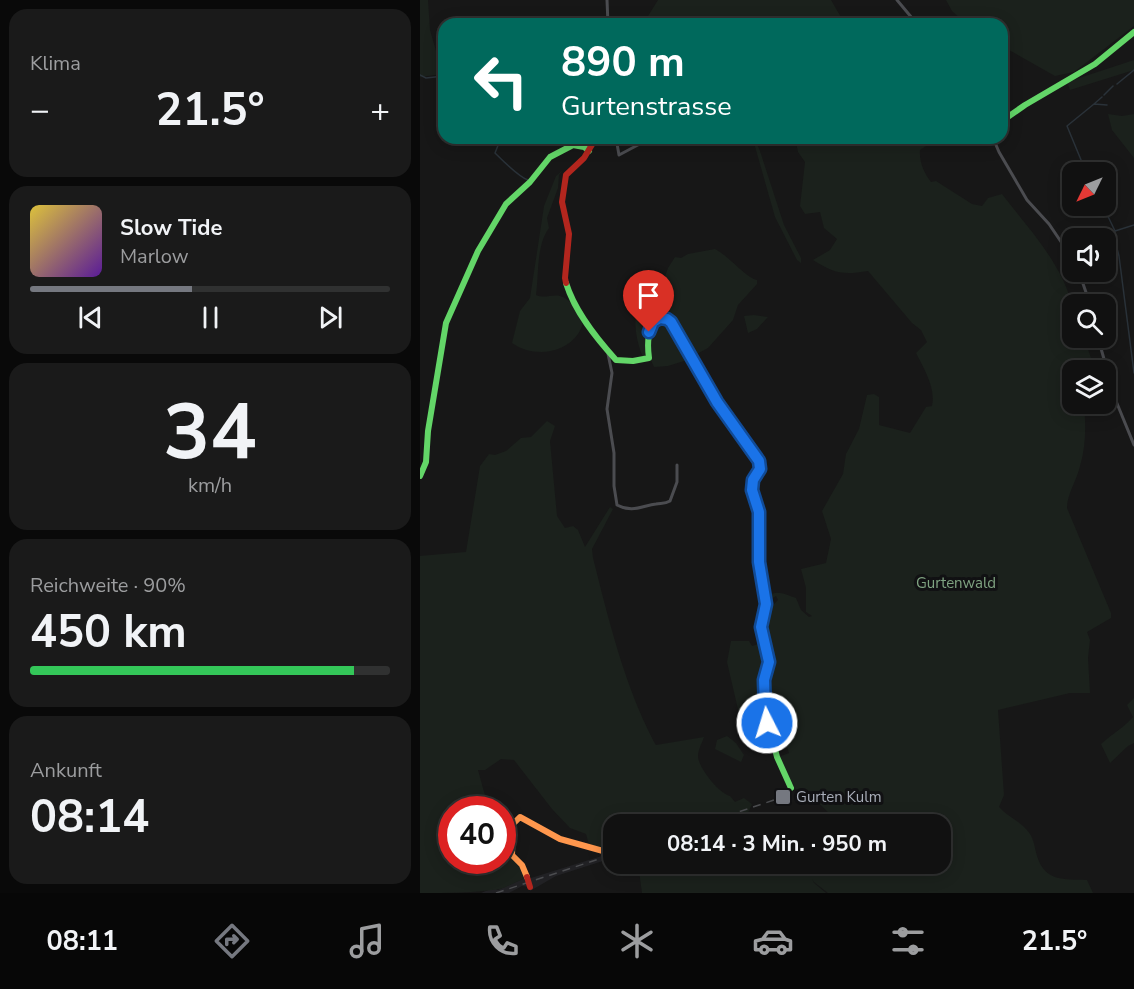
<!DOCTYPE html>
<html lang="de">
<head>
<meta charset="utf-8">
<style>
  body { margin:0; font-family:"Nunito Sans",sans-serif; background:#1a1a1a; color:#f1f3f6; height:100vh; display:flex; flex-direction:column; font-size:22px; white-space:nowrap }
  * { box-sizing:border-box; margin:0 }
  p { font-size:20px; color:#9c9d9f }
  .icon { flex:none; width:33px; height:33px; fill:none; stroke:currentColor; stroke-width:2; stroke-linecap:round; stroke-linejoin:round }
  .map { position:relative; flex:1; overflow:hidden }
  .panel { display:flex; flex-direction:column; gap:9px; padding:9px; background:#090909; width:420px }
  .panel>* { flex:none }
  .top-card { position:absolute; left:18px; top:18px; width:570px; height:126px; border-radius:18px; box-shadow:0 3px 15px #0003,0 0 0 2px #303131; background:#00695c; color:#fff; overflow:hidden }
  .needle { width:39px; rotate:227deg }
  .fabs { position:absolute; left:642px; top:162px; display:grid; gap:12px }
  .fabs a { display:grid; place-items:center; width:54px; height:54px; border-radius:12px; background:#111; box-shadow:0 3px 15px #0003,0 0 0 2px #303131; font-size:30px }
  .speed { position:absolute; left:18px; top:796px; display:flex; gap:12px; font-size:30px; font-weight:700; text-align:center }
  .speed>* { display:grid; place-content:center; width:78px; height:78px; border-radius:50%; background:#111; box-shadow:0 3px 15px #0003,0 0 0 2px #303131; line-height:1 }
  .speed .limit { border:9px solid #d22; background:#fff; color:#111 }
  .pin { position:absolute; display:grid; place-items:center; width:51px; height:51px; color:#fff; margin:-62px -26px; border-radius:50% 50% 50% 0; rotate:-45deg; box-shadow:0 0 6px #0007 }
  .pin .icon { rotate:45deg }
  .me { position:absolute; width:66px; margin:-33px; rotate:355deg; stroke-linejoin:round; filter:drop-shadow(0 0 4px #0008) }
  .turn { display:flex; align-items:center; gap:21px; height:126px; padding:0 24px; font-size:27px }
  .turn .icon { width:78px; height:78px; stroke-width:2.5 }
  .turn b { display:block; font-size:42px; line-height:51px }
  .big { font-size:45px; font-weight:700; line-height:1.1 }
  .panel .tile { flex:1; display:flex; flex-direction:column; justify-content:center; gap:9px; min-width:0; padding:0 21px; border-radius:18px; background:#1a1a1a }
  .panel .dial { align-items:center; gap:0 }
  .dial b { font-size:78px; line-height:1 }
  .song { display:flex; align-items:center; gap:18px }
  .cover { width:72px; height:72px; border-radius:9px; background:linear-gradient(135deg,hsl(50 70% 55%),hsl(270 70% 35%)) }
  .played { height:6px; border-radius:3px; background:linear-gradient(90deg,#757880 45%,#303131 45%) }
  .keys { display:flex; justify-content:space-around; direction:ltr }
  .heat { display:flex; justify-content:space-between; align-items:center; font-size:33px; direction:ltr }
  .charge { height:9px; border-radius:4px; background:linear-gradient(90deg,#34c759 90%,#303131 0) }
  .trip { position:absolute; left:183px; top:814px; width:348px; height:60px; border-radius:18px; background:#111; box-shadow:0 3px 15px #0003,0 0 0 2px #303131; font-weight:700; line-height:60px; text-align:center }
  .tabs { display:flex; height:96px; justify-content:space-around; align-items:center; background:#070707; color:#9c9d9f }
  .tabs .icon { width:42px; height:42px }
  .tabs .selected { color:#757880 }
  .tabs b { font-size:27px; color:#f1f3f6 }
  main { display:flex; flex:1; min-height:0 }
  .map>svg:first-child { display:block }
  .built { fill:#212124 }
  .green { fill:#1b211c }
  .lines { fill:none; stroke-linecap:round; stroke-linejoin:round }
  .stream { stroke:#2a3239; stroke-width:1.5 }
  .street { stroke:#4b4c50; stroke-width:3 }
  .fast { stroke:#63d668; stroke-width:6 }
  .slow { stroke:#ff974d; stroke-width:6 }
  .jam { stroke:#b3261e; stroke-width:6 }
  .rail { stroke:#4b4c4f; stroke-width:1.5; stroke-dasharray:8 6; stroke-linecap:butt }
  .jam-bridge { stroke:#b3261e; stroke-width:6 }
  .route-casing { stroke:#114b97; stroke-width:15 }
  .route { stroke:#1a73e8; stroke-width:10 }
  .poi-dot { fill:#757880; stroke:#111113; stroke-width:2 }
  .labels { text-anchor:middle; stroke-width:6; stroke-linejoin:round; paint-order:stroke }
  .park-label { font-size:15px; fill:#7fa381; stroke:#111113 }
  .poi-label { font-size:15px; fill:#a8adb8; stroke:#111113; text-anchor:start }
</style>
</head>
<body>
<main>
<section class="panel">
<div class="tile"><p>Klima</p>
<div class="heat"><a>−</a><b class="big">21.5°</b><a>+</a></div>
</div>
<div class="tile">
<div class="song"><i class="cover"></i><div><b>Slow Tide</b><p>Marlow</p></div></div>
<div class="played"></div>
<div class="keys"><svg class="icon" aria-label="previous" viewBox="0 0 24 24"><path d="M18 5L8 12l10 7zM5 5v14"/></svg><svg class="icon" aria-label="pause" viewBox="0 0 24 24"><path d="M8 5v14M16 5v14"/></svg><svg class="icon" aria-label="next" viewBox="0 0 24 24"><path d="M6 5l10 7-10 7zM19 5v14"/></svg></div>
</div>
<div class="tile dial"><b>34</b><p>km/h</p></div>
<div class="tile"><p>Reichweite · 90%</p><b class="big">450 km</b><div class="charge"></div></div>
<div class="tile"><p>Ankunft</p><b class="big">08:14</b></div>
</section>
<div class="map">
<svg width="714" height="893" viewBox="0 0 714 893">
  <rect width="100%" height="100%" fill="#171717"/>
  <path class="built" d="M186 853 189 859 136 876 110 891V887L102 886 89 893H61L73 888 78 890 107 877 111 878 185 855Z"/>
  <path class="green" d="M0 0H8L10 30 20 65 24 69 23 74 0 77Z
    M238 0H411L425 24H223Z
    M526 0H714V26L654 72 635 76 582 46V24H546L532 11Z
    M714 60V70L650 90 647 82Z
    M688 114 702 116 714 114V158L692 130Z
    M375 138H513L509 144 500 150C499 162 504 173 511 182L516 181 552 204 562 206 568 198 582 194C607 227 642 263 652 305 654 315 652 327 652 338H664L671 358 665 363 663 370H652V404H664C666 425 666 446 660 466 657 480 647 494 647 508L691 613V618L667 632 670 640 668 658 670 693H650L578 710 584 795 579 807C589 818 601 821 610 834 614 840 615 849 617 856 625 882 644 879 667 880L673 893H408L394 882 390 875V866L394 867 395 871 396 868 407 870 409 864H520V825H412L411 821 415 820V815L411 816C401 803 389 795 374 788L373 783 371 785 356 750 361 756 369 753 362 731 351 733C348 716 344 699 346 682 346 677 349 673 349 668 349 635 330 628 358 600L356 596C350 599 350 603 347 606L346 597C357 589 364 594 376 598L381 610 389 617 392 616 386 612V588L381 569 406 563 411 539 402 511 423 474 426 454 439 429 447 395 454 394 459 397V425L490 433 506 407 512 406C516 388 504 369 496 353L507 342 501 330 492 323 448 271C423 275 415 274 393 260L410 250 417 239 404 228 400 212 385 214 380 206 385 162 378 152Z
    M334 143 337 144 340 151 364 225 381 258V263L377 260 355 217Z
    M143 170 139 175 138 188 127 218 129 228C116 246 119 274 116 295 124 299 132 294 140 296 151 299 159 312 164 320 162 325 161 330 158 334 143 355 112 357 92 343L100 311 110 298 124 206 136 176Z
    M295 249C309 256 326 278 337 280V284L318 305 313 320 288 348 264 361 248 366 234 367 230 358 224 359C217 345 214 327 216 312L221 308 231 315 248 268 255 257 261 258 268 254Z
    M334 315 348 317 337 329 328 333 324 316Z
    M127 421 135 426 130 441 137 516 145 528 153 526 158 530 165 547 190 507 193 509 172 549 173 558C189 621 204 684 234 742L236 745 284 737C282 743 278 750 278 756 278 768 300 794 310 796L315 802 324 798 332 804 328 813 334 825H194V864H387L386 873 389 872 394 883 406 893H222L218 864 210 865 199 870 194 869 186 853 170 848 166 834 150 828 132 809 94 760 81 759 65 770H58L69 810H32V861H82L83 840 100 862 107 877C98 881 89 886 80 889 55 893 27 893 0 893V556L46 552 60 466 69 454 75 455 86 451 101 438 111 437Z
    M311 641H329L332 646 342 643 347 663 344 679 346 719 339 725 327 728 320 718 307 662Z
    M714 698V743L708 746 690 763 681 744C692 734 702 729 713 717L707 705Z
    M307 736 316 743 324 755 321 762 295 749 297 740Z"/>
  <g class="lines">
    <path class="stream" d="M0 75 6 78 24 76
      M697 84 714 70
      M684 95 693 86
      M674 104 682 97
      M81 138 75 153C82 160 99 177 108 180
      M666 172 647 126 674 104 687 105
      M683 206 695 231 694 237 699 256 714 373
      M695 231 714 225"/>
    <path class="street" d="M187 0 188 24
      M477 0 497 24
      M196 138 199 155 231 138
      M573 138 579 152 607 200 629 224 652 258
      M659 272 670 304
      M678 338 696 401 714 445
      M188 354 192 373 187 409 194 453V486L197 505C212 513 222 506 236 504 241 503 245 504 250 501L257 482V465"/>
    <path class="fast" d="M582 121 605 105 675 64 714 32
      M146 283C155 312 176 338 196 360L213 361 229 358C227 343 227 328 240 318L249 320 297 402 339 461 340 469 333 480 332 490 339 512V562L346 604 341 627 349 662 344 680 345 710 357 757 371 788
      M0 476 6 462 8 431 26 323 58 251 86 204 110 182 130 157 153 145 164 147 169 151"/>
    <path class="slow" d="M107 877 102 865 92 855 93 824 100 817 140 839 183 851 188 855 189 859"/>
    <path class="jam" d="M146 283 145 278 149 234 142 202 146 175 164 158 176 138"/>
    <path class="rail" d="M280 825 357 799
      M76 893 194 854"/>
    <path class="jam-bridge" d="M107 877 110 887"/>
  </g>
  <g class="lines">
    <g class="route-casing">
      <path id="route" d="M229 332 233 322 240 318 247 319 251 322 297 402 339 461 340 469 333 480 332 490 339 512V562L346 604 341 627 349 662 344 680 345 710 347 723"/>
    </g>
    <use href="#route" class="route"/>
  </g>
  <rect class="poi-dot" x="355" y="789" width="16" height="16" rx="3"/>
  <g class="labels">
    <g class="park-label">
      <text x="536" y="588">Gurtenwald</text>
    </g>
    <g class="poi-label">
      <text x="376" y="802">Gurten Kulm</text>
    </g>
  </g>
</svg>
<div class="fabs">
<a><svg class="needle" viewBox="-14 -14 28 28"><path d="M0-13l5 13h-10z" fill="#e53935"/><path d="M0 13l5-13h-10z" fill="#9c9d9f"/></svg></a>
<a><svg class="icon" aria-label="sound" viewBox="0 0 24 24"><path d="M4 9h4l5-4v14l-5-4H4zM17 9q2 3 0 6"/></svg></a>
<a><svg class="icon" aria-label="search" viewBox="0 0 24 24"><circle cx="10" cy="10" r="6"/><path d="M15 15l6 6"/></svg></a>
<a><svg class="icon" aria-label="layers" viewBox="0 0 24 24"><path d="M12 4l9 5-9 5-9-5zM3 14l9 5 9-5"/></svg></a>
</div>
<div class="speed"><div class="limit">40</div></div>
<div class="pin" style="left:229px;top:332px;background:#d93025"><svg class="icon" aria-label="arrive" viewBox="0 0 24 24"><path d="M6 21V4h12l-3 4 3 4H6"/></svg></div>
<svg class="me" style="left:347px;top:723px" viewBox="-20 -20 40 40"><circle r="17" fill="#1a73e8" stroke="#fff" stroke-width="3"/><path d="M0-11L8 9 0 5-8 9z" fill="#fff"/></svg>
<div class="trip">08:14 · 3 Min. · 950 m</div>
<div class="top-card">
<div class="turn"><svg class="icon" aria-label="left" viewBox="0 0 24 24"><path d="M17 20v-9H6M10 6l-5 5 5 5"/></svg><div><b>890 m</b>Gurtenstrasse</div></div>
</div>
</div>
</main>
<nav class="tabs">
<b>08:11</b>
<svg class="icon selected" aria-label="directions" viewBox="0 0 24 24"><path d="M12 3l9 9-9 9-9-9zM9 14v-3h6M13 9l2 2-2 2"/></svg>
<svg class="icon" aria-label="music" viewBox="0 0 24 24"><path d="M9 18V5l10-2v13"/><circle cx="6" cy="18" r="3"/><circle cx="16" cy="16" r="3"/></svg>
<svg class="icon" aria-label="phone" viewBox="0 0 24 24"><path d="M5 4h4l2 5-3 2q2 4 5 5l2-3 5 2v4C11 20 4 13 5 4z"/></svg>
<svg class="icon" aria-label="climate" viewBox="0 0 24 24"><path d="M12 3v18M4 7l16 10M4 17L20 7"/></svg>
<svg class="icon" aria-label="car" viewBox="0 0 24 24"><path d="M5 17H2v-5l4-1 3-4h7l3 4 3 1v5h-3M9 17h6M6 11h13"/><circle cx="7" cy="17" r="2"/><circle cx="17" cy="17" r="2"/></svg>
<svg class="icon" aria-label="filters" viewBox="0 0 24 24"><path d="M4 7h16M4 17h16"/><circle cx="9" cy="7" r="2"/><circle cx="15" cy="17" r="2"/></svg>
<b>21.5°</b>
</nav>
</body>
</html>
